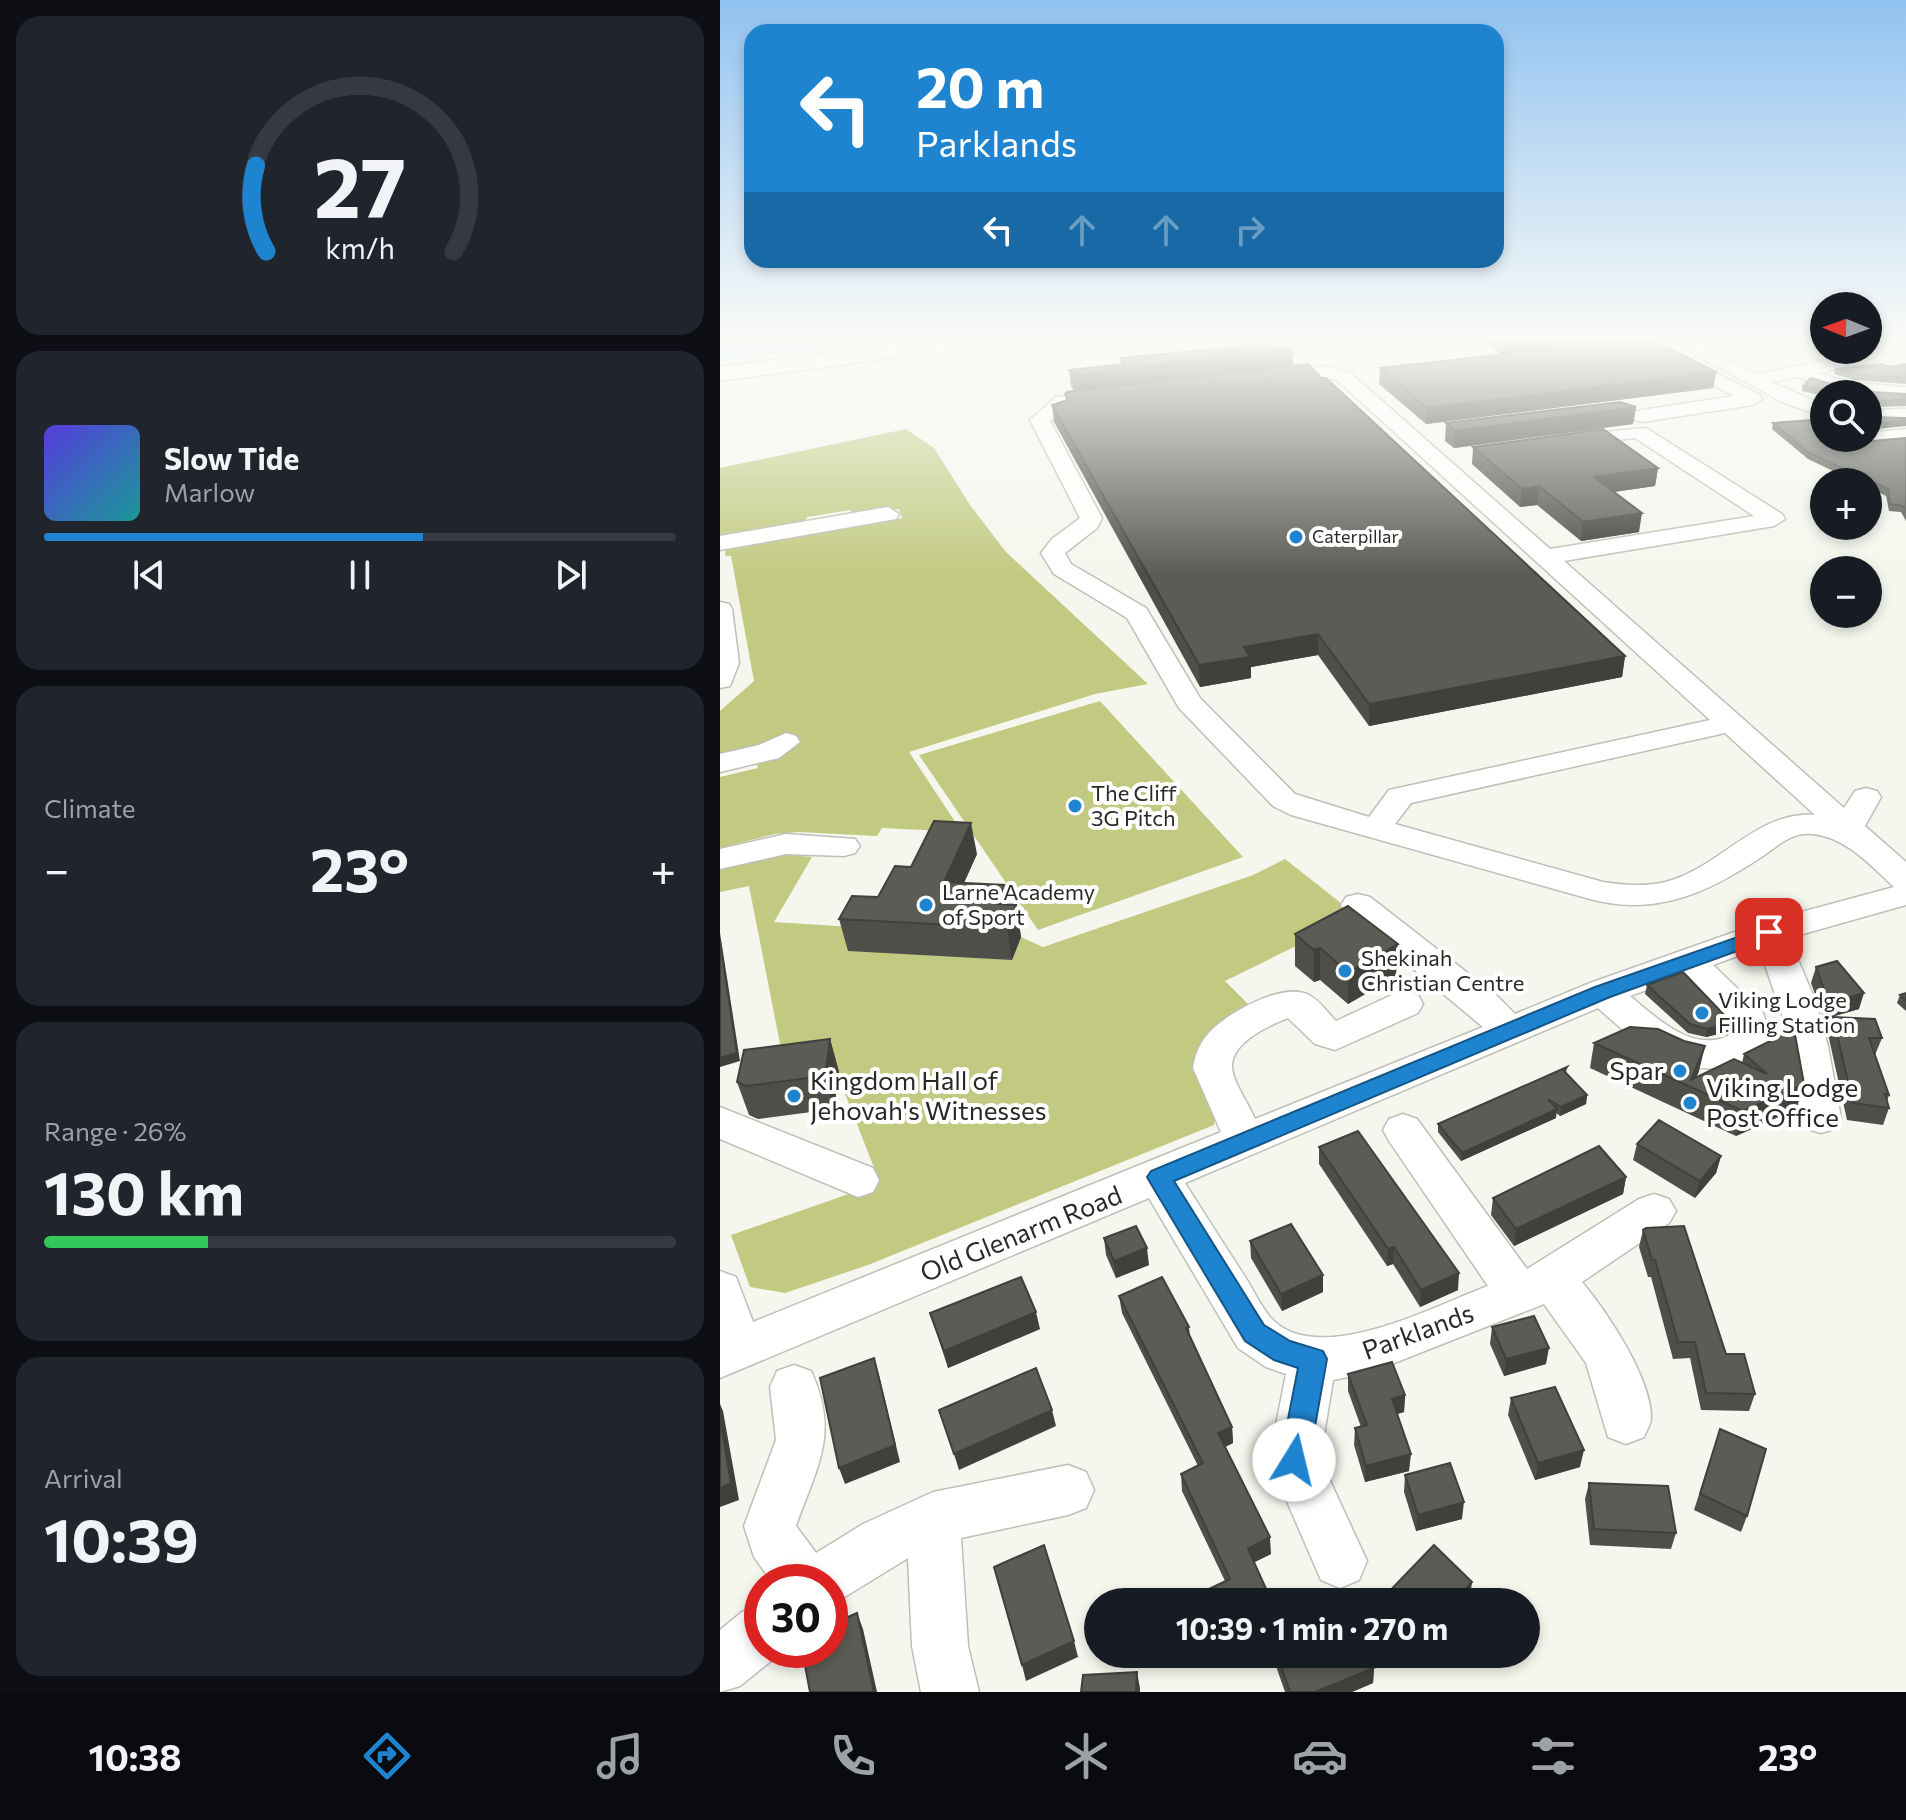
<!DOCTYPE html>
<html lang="en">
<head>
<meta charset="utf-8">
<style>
  body { margin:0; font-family:Commissioner,sans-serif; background:#20242c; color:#f1f3f6; height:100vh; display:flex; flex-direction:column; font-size:30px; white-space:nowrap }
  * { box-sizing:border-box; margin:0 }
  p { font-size:26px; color:#9ea1a6 }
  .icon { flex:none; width:44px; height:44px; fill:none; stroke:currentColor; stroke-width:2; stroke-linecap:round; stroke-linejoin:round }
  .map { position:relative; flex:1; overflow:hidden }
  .details { display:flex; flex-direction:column; gap:16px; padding:16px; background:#0d0f14; width:720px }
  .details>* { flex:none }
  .guide { position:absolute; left:24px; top:24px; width:760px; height:244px; border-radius:24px; box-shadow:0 4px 12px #0003; background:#1f84cf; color:#fff; overflow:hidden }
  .needle { width:52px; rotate:271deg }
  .controls { position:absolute; left:1090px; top:292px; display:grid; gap:16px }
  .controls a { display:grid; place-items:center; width:72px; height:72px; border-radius:50%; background:#171b24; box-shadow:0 4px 12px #0003; font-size:40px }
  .speed { position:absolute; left:24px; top:1564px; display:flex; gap:16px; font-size:40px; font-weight:700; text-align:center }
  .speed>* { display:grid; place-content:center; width:104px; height:104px; border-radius:50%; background:#171b24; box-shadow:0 4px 12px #0003; line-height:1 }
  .speed .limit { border:12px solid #d22; background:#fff; color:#111 }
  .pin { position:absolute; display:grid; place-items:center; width:68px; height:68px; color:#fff; margin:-34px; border-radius:16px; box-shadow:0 4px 12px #0006 }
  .me { position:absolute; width:88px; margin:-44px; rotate:9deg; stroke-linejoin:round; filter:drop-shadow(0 0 6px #0008) }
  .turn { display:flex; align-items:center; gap:28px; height:168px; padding:0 40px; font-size:36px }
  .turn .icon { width:104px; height:104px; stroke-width:2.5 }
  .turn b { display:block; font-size:56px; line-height:68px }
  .lanes { display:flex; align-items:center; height:76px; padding:0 40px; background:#0003; justify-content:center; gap:40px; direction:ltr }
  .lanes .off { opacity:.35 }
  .big { font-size:60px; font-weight:700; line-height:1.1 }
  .details .widget { flex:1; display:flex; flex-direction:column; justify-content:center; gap:12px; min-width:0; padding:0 28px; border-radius:24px; background:#20242c }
  .details .dial { align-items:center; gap:0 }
  .dial svg { height:208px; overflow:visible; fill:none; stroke:#363941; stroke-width:7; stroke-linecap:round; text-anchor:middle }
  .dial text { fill:#f1f3f6; stroke:none }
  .song { display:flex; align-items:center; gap:24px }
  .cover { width:96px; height:96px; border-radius:12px; background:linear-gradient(135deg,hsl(250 70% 55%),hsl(180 70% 35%)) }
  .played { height:8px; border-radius:4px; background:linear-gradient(90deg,#1f84cf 60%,#363941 60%) }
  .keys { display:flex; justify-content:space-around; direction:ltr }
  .heat { display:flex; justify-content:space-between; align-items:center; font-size:44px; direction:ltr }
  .charge { height:12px; border-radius:6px; background:linear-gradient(90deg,#34c759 26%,#363941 0) }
  .trip { position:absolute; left:364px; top:1588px; width:456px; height:80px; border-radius:40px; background:#171b24; box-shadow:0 4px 12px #0003; font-weight:700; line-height:80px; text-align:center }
  .tabs { display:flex; height:128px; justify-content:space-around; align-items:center; background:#090b0e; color:#9ea1a6 }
  .tabs .icon { width:56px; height:56px }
  .tabs .active { color:#1f84cf }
  .tabs b { font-size:36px; color:#f1f3f6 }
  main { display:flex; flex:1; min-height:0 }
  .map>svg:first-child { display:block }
  .green { fill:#c2ca82 }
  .water { fill:#b0d7fc }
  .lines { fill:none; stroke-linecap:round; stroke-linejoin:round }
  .minor-casing { stroke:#bebfb7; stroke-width:3 }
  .major-casing { stroke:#bebfb7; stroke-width:3 }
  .minor { fill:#fff; fill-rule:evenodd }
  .major { fill:#fff; fill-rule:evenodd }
  .wall { fill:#4e4f49 }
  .shaded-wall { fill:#40403c }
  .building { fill:#5b5c55; stroke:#40403c; stroke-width:2 }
  .route { fill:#1f84cf; stroke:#145687; stroke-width:2 }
  .poi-dot { fill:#1f84cf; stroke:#fff; stroke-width:3 }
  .labels { text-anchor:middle; stroke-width:8; stroke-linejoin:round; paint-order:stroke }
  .far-poi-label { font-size:18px; fill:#292926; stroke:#fff; text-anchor:start }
  .poi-label { font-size:22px; fill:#292926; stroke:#fff; text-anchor:start }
  .near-poi-label { font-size:26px; fill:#292926; stroke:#fff; text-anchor:start }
  .near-street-label { font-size:26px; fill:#292926; stroke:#fff }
</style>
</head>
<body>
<main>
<section class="details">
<div class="widget dial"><svg viewBox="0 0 100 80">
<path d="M14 69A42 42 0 1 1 86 69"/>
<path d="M14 69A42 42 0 0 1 10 36" stroke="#1f84cf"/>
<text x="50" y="56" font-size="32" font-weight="700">27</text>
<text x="50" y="72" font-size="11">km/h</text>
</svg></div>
<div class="widget">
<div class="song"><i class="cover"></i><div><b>Slow Tide</b><p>Marlow</p></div></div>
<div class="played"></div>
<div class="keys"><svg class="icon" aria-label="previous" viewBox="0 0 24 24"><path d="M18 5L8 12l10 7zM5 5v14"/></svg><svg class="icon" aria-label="pause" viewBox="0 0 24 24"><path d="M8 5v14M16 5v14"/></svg><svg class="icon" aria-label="next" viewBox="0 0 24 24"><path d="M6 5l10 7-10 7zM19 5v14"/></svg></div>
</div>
<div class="widget"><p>Climate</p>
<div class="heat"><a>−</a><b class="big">23°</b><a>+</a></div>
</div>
<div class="widget"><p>Range · 26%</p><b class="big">130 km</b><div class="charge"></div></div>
<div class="widget"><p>Arrival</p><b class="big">10:39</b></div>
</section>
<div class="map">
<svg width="1186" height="1692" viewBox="0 0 1186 1692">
  <rect width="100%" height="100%" fill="#f5f7ee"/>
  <path class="green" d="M186 429 214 448 250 505 286 552 428 684 375 694 189 752 242 832 162 828 157 836 78 832 55 834 0 848V777L38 768 36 761 0 759V711L34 681 11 556H5L6 549 17 544 168 517 170 520 182 518 179 509 135 515 130 510 87 517 84 523 0 537V468Z
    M380 701 523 857 318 930 199 755Z
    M55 854 92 857 54 922 133 927 292 960 301 937 323 947 533 875 565 859 631 911 627 921 505 981 531 1007 506 1024 494 1125 148 1265 65 1293 30 1287 11 1235 160 1183 106 1045 62 1054 29 886 0 892V870Z"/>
  <path class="water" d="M0 337H223L0 359Z"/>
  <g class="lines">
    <g class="minor-casing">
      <path id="minor" d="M880 337H933L925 342 790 356 782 351 790 346Z
        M944 337H964L1036 374 1103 361 1074 346 1022 348 1014 343 1016 339 1080 337 1129 363 1126 367 1097 373 1134 383 1186 387V397L1134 394 1077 377 1051 382 1104 405V417L1062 402Z
        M593 340 601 345 599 349 550 357 542 352 550 347Z
        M957 354 1040 395 1042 399 1033 405 922 422 915 420 913 416 915 412 922 410 1014 396 951 363 948 359Z
        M601 366 629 372 830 549 1034 516 915 438 844 445 841 441 851 435 926 428 1062 514 1065 519 1054 526 844 561 1124 808 1135 791 1146 788 1157 791 1161 797 1145 826 1186 862V905L1069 938 1095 1000 1108 1046 1121 1118 1115 1129 1101 1133 1087 1129 1081 1118 1065 1023 1039 948 993 965 1043 1013 1052 1038C1044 1051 1032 1059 1017 1064 964 1082 915 1042 878 1008L465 1183C485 1214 504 1245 524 1275 533 1289 540 1305 550 1317 596 1370 716 1305 768 1286L669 1141 663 1130 669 1119 683 1114 697 1119 807 1269 919 1199 934 1194 949 1199 956 1211 949 1223 862 1282C887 1312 933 1380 931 1420 930 1425 926 1432 924 1437L906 1444 888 1437 866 1363 824 1304 649 1373 613 1380 600 1459 647 1561 639 1580 620 1588 601 1580 549 1460 566 1374 546 1367 518 1348 429 1198 0 1378V1271L16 1277 33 1322 501 1132 473 1068C475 1056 479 1044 488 1034 505 1014 563 981 589 995 599 1000 608 1013 616 1021L672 995 685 991 698 995 703 1004 698 1013 615 1050 595 1044 568 1018C550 1025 512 1042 512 1066 512 1081 529 1104 535 1119L763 1027 626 913 621 905 626 897 638 894 650 897 776 995 795 1014 870 983 1037 924 1174 887C1150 865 1126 837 1092 834 1072 832 1059 845 1043 856 989 892 937 917 870 899L571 815 553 806 459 708 407 618 334 574 321 553 332 539 360 518 310 420 336 397 390 391 399 396 390 401 348 406 330 421 382 518 377 528 345 553 351 564 426 608 480 698 575 794 649 817 669 790 990 720 617 380C597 375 554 387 542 377L551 372ZM1005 733 1095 815C1037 810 999 869 945 882 925 887 904 885 883 882L675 824 691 803ZM962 977 1012 1027 1013 1033C976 1056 939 1020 910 996Z
        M1186 409V421L1148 422V410Z
        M1186 429V441L1116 448 1106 442 1109 438H1148V433Z
        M168 507 179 514 176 519 0 550V536Z
        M0 602 9 604 12 609 19 663 10 686 0 688Z
        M66 733 76 736 80 742 59 758 0 772V754L39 745Z
        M66 834 135 839 140 846 135 853 124 856 66 854 0 869V849Z
        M0 1107 153 1168 159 1180 153 1192 138 1197 0 1139Z
        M74 1365 91 1371C120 1434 97 1466 76 1526L96 1553 143 1524 213 1492 348 1465 366 1472 374 1490 366 1508 348 1515 241 1538 248 1646 259 1692H201L192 1646 188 1558 110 1606V1582H52L34 1557 24 1526 56 1440 50 1387 57 1371Z
        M42 1604V1650L62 1652 20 1686 0 1692V1630L22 1612Z"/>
    </g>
    <g class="major-casing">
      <path id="major" d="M237 337H293L283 343 0 381V367Z"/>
    </g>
    <use href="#minor" class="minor"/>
    <use href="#major" class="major"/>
  </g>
  <path class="wall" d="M766 337H1013V339L944 343 930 337 780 354 766 341Z
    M1178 337H1186V342Z
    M573 349V365L397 387 601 378 905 656 902 677 649 726 598 655 531 667V678L480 687 334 422 332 405 346 401 345 394 354 391 351 386 349 370 401 364 400 358Z
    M1186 364V384L1135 380 1114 374 1115 369 1169 367Z
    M660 368 996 372 993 388 706 424 659 384Z
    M1083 386 1135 391 1186 394V406L1158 407 1148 405V394H1104V396L1082 391Z
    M916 407 913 424 734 448 725 441 726 423Z
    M1053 423 1104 438 1116 444 1186 438V521L1181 512 1169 511 1166 496 1148 487V482H1136L1088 459 1052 429Z
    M753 447 938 468 935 486 894 492 919 532 861 541 817 505 800 507 752 464Z
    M257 854 244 883 288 905H296L301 937 292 960 128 951 119 919 158 897 191 867Z
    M575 934 676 976 628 1004 600 980 594 982 575 966Z
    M1096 967 1139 1009 1104 1019 1091 983Z
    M927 985 1010 1031 986 1037 968 1033 925 994Z
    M1186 993V1011L1177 1003 1180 995Z
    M1113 1017 1162 1038 1155 1055 1169 1095 1167 1101 1169 1108 1163 1125 1127 1120 1108 1034Z
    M110 1039 119 1072 114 1109 38 1119 29 1115 17 1082Z
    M874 1043 979 1071 976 1078 1022 1063 1024 1054 1084 1084 1076 1109 1016 1136 870 1068Z
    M847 1067 846 1073 867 1095 866 1104 840 1116 836 1113V1118L741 1161 718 1132V1124Z
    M917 1144 1001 1156 996 1173 975 1198 913 1160Z
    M599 1147 738 1290 700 1307 673 1264 667 1266 599 1164Z
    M906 1177 903 1194 794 1246 771 1215 773 1198Z
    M923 1230 1006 1354 1035 1394 1029 1411 981 1410 970 1358 953 1359 931 1277H928L919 1247Z
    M384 1238 429 1265 396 1278 386 1255Z
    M530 1241 603 1292 562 1311 531 1258Z
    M399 1296 469 1327 470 1336 512 1427 513 1443 505 1447 551 1554 534 1562 552 1602H491L489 1589 505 1581 462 1491 461 1474 478 1466 402 1313Z
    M210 1313 320 1329 228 1368Z
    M772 1327 826 1364 784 1376 770 1344Z
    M628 1374 685 1395 684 1412 677 1414 689 1471 645 1482 634 1445 635 1428 641 1427 628 1391Z
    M791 1398 860 1467 815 1480 788 1415Z
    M1000 1429 1027 1516 1021 1532 974 1510Z
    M685 1475 742 1519 696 1531 684 1492Z
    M869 1483 956 1533 951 1549 870 1545 865 1499Z
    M557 1654 654 1668 653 1683 632 1692H565L557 1669Z"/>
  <path class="shaded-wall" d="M886 337H930L780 354V348Z
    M573 349V365L354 392 353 375Z
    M996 372 993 388 706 424 707 408Z
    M916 407 913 424 734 448 735 431Z
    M1186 420V426L1148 430 1149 424Z
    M938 468 935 486 872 495 874 477Z
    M819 486 817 505 800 507 802 489Z
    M922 513 919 532 861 541 863 522Z
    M598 634V655L531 667V678L480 687 479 665 524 647Z
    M905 656 902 677 649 726V704Z
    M251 823 257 854 230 913 224 882Z
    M285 885 290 916 277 904Z
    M296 905 301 937 292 960 287 928Z
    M0 933 20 1061 0 1067Z
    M678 944 676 976 628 1004V972Z
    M600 948V980L594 982V950Z
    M1144 993 1139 1009 1104 1019 1109 1003Z
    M1012 1023 1010 1031 986 1037 987 1029Z
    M110 1039 119 1072 114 1109 105 1076Z
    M985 1046 979 1071 972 1088 971 1080Z
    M1084 1084 1076 1109 1016 1136 1023 1111Z
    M867 1095 866 1104 840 1116 841 1107Z
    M837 1109 836 1118 741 1161 742 1153Z
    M1001 1156 996 1173 975 1198 980 1181Z
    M906 1177 903 1194 794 1246 796 1229Z
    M674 1247 673 1264 667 1266 668 1249Z
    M427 1248 429 1265 396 1278 394 1261Z
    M739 1273 738 1290 700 1307 701 1290Z
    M603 1275V1292L562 1311 561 1294Z
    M316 1312 320 1329 228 1368 224 1351Z
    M829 1348 826 1364 784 1376 786 1359Z
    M154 1358 159 1375 180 1462 125 1484 119 1468Z
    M685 1395 684 1412 671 1416 672 1399Z
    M0 1404 3 1411 19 1500 0 1507Z
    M332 1410 336 1426 239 1470 234 1454Z
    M512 1427 513 1443 499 1450 498 1433Z
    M864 1450 860 1467 815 1480 818 1463Z
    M691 1454 689 1471 645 1482 646 1466Z
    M744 1502 742 1519 696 1531 698 1515Z
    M550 1537 551 1554 529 1565 528 1549Z
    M752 1582 750 1598 747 1602H734Z
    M137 1613 143 1629 157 1692H154Z
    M354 1641 358 1657 306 1681 302 1665Z
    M654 1668 653 1683 632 1692H595Z
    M417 1672 420 1688V1692H416Z"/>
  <path class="building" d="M767 337H886L780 348Z
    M941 337H969L944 338Z
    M929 338 996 372 707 408 660 368Z
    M539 345 573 349 353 375 349 370 404 364 400 358Z
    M588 364 601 378H606L905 656 649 704 598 634 524 647 530 657 479 665 332 405 348 400 345 394 347 392Z
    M1162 364 1169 367 1186 364V378L1136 374 1115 369Z
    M1091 378 1135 391 1186 394V400L1159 401 1148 399V394H1125L1083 386Z
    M900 402 916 407 735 431 726 423Z
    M1148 417 1186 418V420L1149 424 1148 426Z
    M1104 419V438H1107L1116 444 1186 438V511L1183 506 1170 504 1168 489 1089 453 1053 423Z
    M883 429 938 468 874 477 922 513 863 522 819 486 802 489 753 447Z
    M214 821 251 823 224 882 285 885 277 904 296 905 287 928 119 919 132 896 158 897 175 866 191 867Z
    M628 906 678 944 628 972 600 948 594 950 575 934Z
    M0 942 17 1053 0 1058Z
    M1117 961 1144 993 1109 1003 1096 967Z
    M963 972 1012 1023 987 1029 970 1024 927 985Z
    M1186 993V1000L1180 995Z
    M1113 1017 1155 1019 1162 1038H1149L1169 1095 1165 1094 1169 1108 1133 1103Z
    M910 1027 938 1029 964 1041 985 1046 971 1080 1014 1059 1047 1074 1024 1054 1074 1029 1084 1084 1023 1111 874 1043Z
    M110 1039 105 1076 26 1086 17 1082 24 1050Z
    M847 1067 844 1071 867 1095 841 1107 828 1099 837 1109 742 1153 718 1124Z
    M939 1120 1001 1156 980 1181 917 1144Z
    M638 1131 739 1273 701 1290 674 1247 668 1249 599 1147Z
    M879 1146 906 1177 796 1229 773 1198Z
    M571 1224 603 1275 561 1294 530 1241Z
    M416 1226 427 1248 394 1261 384 1238Z
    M964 1226 1006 1354H1024L1035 1394 986 1393 975 1342H958L935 1260H932L923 1230 926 1228Z
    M301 1277 316 1312 224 1351 210 1313Z
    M442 1277 469 1327 466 1328 512 1427 498 1433 550 1537 528 1549 552 1602H495L489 1589 510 1579 461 1474 483 1463 399 1296Z
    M814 1316 829 1348 786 1359 772 1327Z
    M154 1358 175 1445 119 1468 100 1378Z
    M672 1362 685 1395 672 1399 691 1454 646 1466 635 1428 647 1425 628 1374Z
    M316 1368 332 1410 234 1454 219 1410Z
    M835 1387 864 1450 818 1463 791 1398Z
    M0 1420 11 1483 0 1488Z
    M1000 1429 1046 1449 1027 1516 980 1494Z
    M730 1463 744 1502 698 1515 685 1475Z
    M869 1483 948 1486 956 1533 874 1529Z
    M324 1545 354 1641 302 1665 274 1567Z
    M714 1545 752 1582 734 1602H659Z
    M137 1613 154 1692H90L82 1650H110V1625Z
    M557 1654H649L654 1668 595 1692H570Z
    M417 1672 416 1692H361L363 1675Z"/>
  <linearGradient id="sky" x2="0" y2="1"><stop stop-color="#91c2f0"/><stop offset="0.59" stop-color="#fafbf7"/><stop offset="1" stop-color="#fafbf7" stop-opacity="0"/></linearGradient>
  <rect width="1186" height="574" fill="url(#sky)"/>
  <path class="route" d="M1049 926 1058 932 1056 937 890 997 454 1181 544 1325 570 1341 603 1351 607 1359 589 1460 585 1470 574 1474 564 1470 560 1460 578 1368 554 1360 525 1341 431 1184 427 1177 431 1171 875 987Z"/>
  <g class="poi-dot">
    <circle cx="576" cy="537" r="8"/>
    <circle cx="355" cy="806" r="8"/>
    <circle cx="206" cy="905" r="8"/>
    <circle cx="625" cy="971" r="8"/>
    <circle cx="982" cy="1013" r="8"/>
    <circle cx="960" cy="1071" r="8"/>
    <circle cx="74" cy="1096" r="8"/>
    <circle cx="970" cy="1103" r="8"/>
  </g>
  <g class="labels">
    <g class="far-poi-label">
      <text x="592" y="543">Caterpillar</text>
    </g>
    <g class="poi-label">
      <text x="371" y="801">The Cliff<tspan x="371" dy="25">3G Pitch</tspan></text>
      <text x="222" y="900">Larne Academy<tspan x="222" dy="25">of Sport</tspan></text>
      <text x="641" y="966">Shekinah<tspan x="641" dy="25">Christian Centre</tspan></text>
      <text x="998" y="1008">Viking Lodge<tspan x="998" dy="25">Filling Station</tspan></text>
    </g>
    <g class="near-poi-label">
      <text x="944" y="1080" text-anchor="end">Spar</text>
      <text x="90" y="1090">Kingdom Hall of<tspan x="90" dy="30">Jehovah's Witnesses</tspan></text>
      <text x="986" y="1097">Viking Lodge<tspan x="986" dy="30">Post Office</tspan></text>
    </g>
    <g class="near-street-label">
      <text transform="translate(301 1234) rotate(-22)" y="9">Old Glenarm Road</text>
      <text transform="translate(698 1332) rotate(-20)" y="9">Parklands</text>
    </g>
  </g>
</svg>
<div class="controls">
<a><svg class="needle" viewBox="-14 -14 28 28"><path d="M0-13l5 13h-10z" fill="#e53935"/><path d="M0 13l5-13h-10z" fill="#9ea1a6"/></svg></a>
<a><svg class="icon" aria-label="search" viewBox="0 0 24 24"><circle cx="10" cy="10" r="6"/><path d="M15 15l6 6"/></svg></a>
<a>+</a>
<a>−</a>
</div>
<div class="speed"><div class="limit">30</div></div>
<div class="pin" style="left:1049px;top:932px;background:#d93025"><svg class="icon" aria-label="arrive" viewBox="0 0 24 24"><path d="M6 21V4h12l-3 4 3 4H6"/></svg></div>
<svg class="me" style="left:574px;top:1460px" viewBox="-20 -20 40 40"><circle r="19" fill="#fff"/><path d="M0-13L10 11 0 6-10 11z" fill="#1f84cf"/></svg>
<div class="trip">10:39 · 1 min · 270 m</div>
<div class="guide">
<div class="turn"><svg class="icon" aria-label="left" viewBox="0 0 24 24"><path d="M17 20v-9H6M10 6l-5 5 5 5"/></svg><div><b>20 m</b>Parklands</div></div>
<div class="lanes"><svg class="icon" aria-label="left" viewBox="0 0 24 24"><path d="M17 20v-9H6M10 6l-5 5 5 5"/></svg><svg class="icon off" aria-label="ahead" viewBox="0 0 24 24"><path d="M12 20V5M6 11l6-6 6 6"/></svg><svg class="icon off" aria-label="ahead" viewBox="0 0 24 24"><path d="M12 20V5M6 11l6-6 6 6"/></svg><svg class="icon off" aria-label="right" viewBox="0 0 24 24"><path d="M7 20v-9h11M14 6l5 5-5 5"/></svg></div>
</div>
</div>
</main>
<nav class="tabs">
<b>10:38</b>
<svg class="icon active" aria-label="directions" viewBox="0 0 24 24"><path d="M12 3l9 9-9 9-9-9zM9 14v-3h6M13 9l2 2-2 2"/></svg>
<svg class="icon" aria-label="music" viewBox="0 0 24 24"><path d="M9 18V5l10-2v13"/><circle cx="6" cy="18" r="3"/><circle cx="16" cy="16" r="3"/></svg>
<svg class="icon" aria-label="phone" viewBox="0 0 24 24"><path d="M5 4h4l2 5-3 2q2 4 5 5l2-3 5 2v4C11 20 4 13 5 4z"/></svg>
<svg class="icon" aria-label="climate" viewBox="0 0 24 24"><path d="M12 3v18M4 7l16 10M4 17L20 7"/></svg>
<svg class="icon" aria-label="car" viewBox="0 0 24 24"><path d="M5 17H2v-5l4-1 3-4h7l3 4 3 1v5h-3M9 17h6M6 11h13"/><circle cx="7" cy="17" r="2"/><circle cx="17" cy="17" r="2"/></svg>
<svg class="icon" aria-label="filters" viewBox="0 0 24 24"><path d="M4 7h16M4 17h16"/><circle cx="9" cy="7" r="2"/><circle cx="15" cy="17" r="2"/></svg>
<b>23°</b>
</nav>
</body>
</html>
